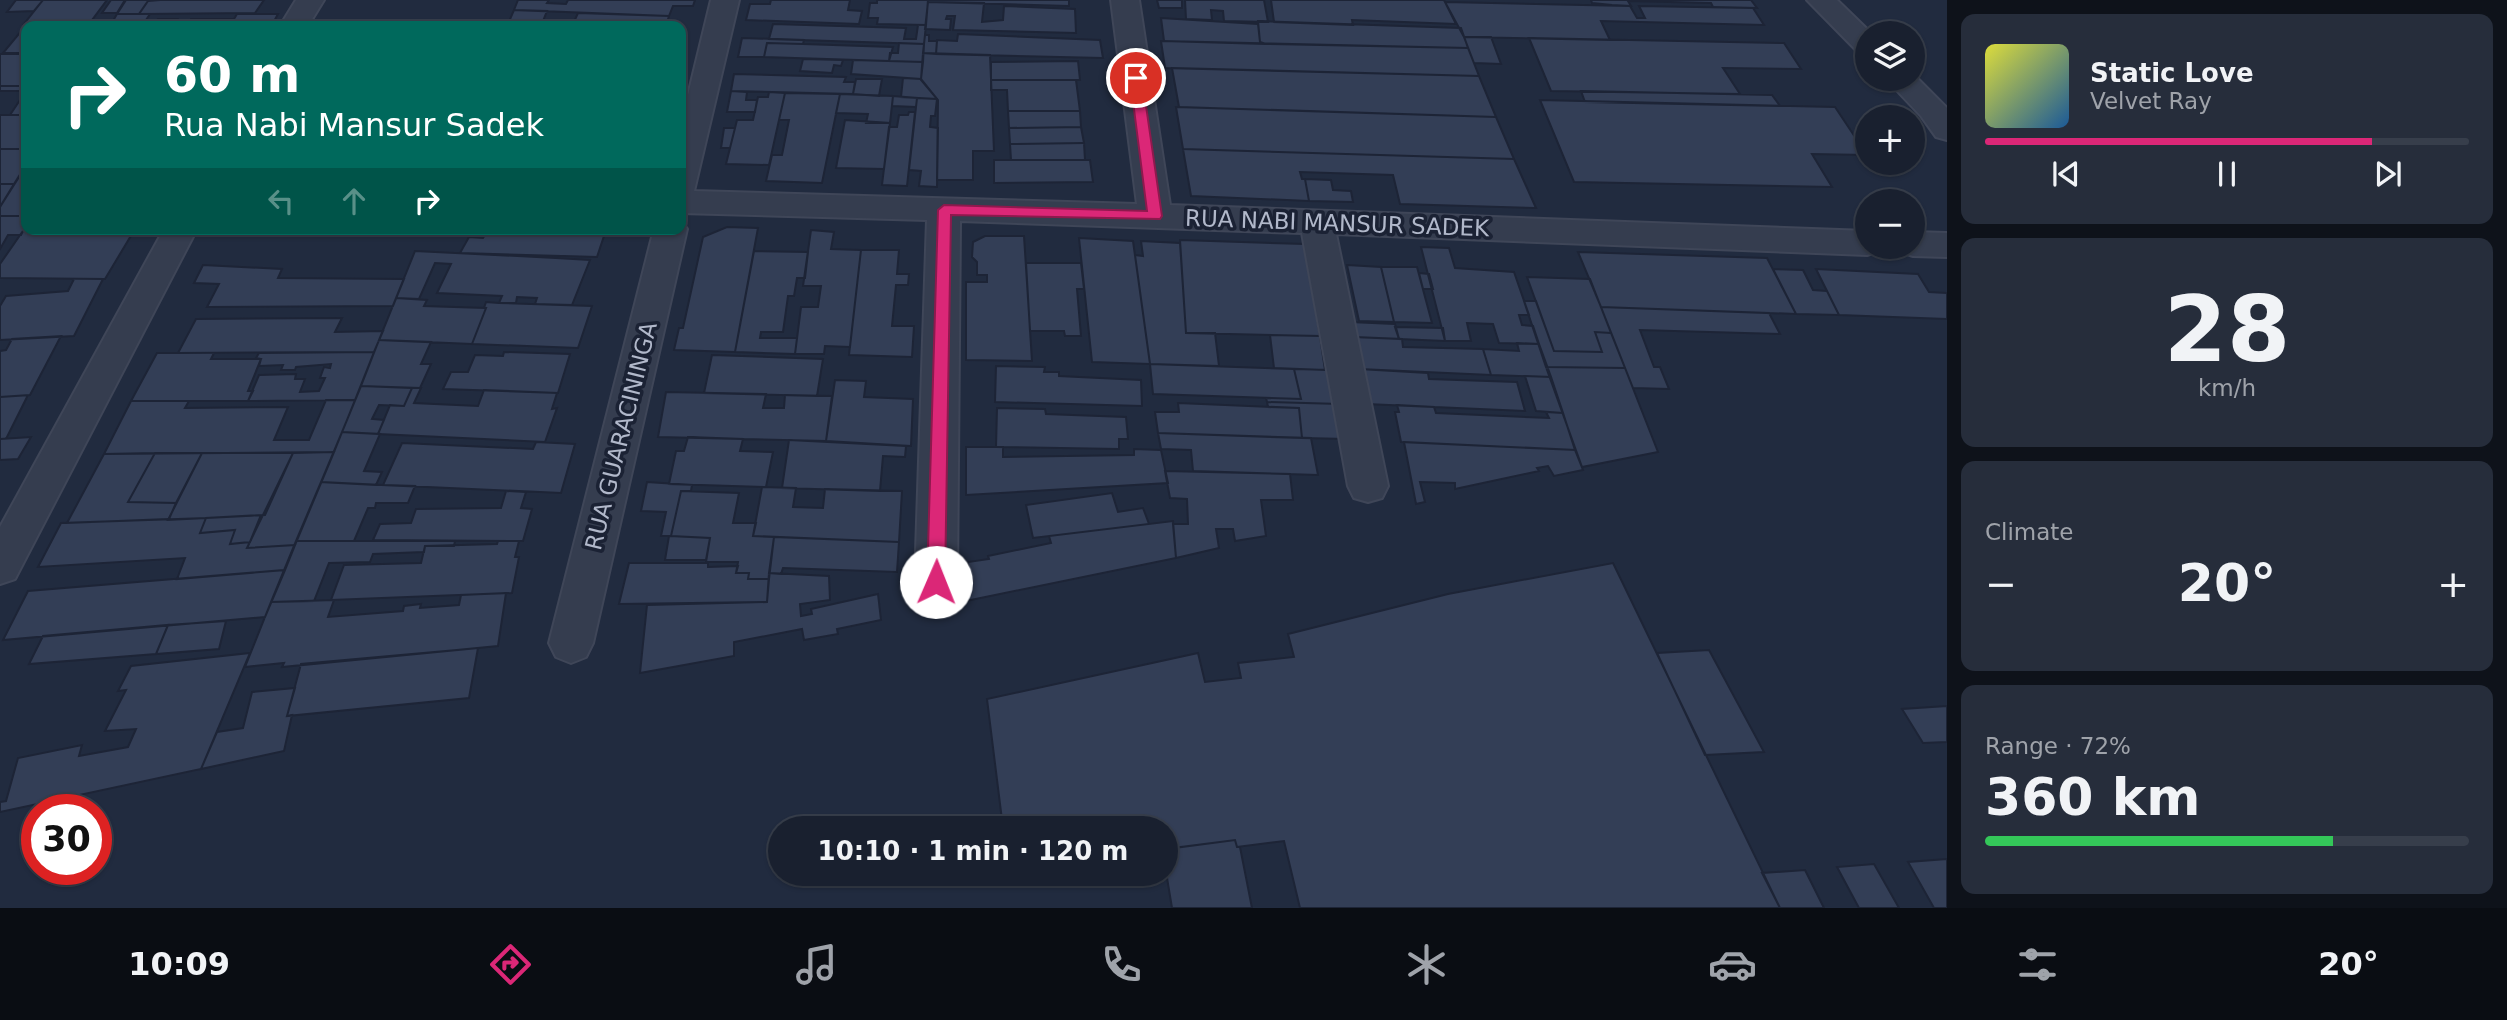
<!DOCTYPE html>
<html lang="en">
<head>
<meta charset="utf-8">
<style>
  body { margin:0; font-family:"DejaVu Sans",sans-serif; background:#262d3b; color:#f1f3f6; height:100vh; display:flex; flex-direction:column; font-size:26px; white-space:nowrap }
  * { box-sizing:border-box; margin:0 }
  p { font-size:23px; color:#9fa3aa }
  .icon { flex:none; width:38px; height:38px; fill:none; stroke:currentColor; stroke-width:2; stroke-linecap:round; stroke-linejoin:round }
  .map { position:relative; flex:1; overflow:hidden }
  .sheet { display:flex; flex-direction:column; gap:14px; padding:14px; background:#0e121a; width:560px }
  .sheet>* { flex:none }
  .top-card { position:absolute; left:21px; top:21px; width:665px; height:214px; border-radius:14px; box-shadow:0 2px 5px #0004,0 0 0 2px #373e4b; background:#00695c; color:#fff; overflow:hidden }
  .controls { position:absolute; left:1855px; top:21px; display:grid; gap:14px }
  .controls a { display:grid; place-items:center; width:70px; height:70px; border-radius:50%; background:#19202f; box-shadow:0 2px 5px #0004,0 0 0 2px #373e4b; font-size:35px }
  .speed { position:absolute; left:21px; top:794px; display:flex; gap:14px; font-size:35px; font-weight:700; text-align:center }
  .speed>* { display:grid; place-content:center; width:91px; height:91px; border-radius:50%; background:#19202f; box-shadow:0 2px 5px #0004,0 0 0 2px #373e4b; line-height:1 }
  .speed .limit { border:10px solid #d22; background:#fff; color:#111 }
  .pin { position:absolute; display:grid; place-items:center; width:60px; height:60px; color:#fff; margin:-30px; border:4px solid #fff; border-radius:50%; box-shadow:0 2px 7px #0007 }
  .me { position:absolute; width:77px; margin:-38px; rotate:1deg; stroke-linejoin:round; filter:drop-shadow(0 0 5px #0008) }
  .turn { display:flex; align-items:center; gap:24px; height:147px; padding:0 28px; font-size:32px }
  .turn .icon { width:91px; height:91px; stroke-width:2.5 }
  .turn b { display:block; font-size:49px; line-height:60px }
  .lanes { display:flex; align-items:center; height:66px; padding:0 28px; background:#0003; justify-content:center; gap:35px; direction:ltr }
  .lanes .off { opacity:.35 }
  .big { font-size:52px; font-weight:800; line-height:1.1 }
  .sheet .widget { flex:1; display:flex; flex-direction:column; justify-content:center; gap:10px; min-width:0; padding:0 24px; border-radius:14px; background:#262d3b }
  .sheet .dial { align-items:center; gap:0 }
  .dial b { font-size:91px; line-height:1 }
  .song { display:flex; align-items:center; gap:21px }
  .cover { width:84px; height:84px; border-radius:10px; background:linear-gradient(135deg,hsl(60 70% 55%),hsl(210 70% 35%)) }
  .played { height:7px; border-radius:4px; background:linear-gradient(90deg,#db2777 80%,#373e4b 80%) }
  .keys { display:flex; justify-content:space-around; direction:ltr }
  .heat { display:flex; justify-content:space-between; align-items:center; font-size:38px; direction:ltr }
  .charge { height:10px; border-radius:5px; background:linear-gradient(90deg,#34c759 72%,#373e4b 0) }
  .trip { position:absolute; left:768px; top:816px; width:410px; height:70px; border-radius:35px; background:#19202f; box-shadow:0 2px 5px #0004,0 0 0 2px #373e4b; font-weight:800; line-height:70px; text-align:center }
  .tab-bar { display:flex; height:112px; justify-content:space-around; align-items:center; background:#0a0d13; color:#9fa3aa }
  .tab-bar .icon { width:49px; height:49px }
  .tab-bar .active { color:#db2777 }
  .tab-bar b { font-size:32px; color:#f1f3f6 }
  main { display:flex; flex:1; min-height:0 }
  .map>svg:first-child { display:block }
  .building { fill:#333e56; stroke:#1d2436; stroke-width:2 }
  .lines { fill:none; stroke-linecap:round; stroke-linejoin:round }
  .minor-casing { stroke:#3f4658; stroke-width:4 }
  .minor { fill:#353d4f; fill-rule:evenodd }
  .route { fill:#db2777; stroke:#8e194d; stroke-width:2 }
  .labels { text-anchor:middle; stroke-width:7; stroke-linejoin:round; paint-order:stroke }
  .street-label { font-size:23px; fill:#b1b8ca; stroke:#1b2234 }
</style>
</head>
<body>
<main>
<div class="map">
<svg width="1947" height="908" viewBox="0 0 1947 908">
  <rect width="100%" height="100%" fill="#212b3f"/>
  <path class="building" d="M16 0H43L34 11 7 12Z
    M43 0H107L89 24H24Z
    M111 0H125L117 13H102Z
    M126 0H160L148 1 139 14H117Z
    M160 0H264L255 13 139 14 148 1Z
    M518 0H549L547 3 566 4 568 0H695L693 6H673L669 16 514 10Z
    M771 0H850L848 10 862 11 859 24 746 20 750 4H770Z
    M877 0H928L926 25 877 24 878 18H868L870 3H877Z
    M928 0H1069V6L928 2Z
    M1157 0H1182V8H1159Z
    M1185 0H1264L1268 22 1224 21 1223 11 1211 10 1212 20 1186 19Z
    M1271 0H1444L1456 24 1352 20 1353 25 1274 22Z
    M1591 0H1751L1757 8 1713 7 1711 3 1628 1 1631 6 1612 5 1592 3Z
    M928 2 984 3 982 22 1003 20 1004 6 1075 9 1076 33 953 30 955 16H947L946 19H951L950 30 925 29Z
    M1445 2 1630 6 1637 18H1645L1639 6 1753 8 1764 25 1601 21 1610 40 1464 37Z
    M514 10 547 11 541 26H507Z
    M578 13 669 16 666 26H572Z
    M117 14H150L142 26H110Z
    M237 14H278L272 25 153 26 158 19H177L172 25H187L191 19H234Z
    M1161 18 1258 24 1260 42 1266 44 1164 41Z
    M1258 21 1461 28 1468 48 1266 44 1260 42Z
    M27 24H93L91 26H26V53H3Z
    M773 24 906 28 904 39H916L918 25H926L924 44 769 39Z
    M958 34 1100 40 1103 58 936 54 937 40 957 41Z
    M925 35H929V41H937L936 54 923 53Z
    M1464 37H1491L1501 64 1474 63Z
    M742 38 777 39 804 40 803 44 767 43 764 57H738Z
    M1529 38 1784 43 1801 69 1723 68 1740 94 1551 91Z
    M1161 41 1468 48 1479 76 1165 68Z
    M767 43 803 44 893 47 889 61 764 57Z
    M899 43 924 44 923 62 889 61 890 53H898Z
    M923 53 990 55 994 151H973V180H937L938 100 921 80Z
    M0 54H26V86H0Z
    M803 59 843 60 841 66 834 65 832 73 800 71Z
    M853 60 923 62 921 79 851 74Z
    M1078 61 1080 80H991V62Z
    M1172 68 1479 76 1496 117 1179 107Z
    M734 74 846 77 844 82H855L853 94 731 91Z
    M903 78 921 79 937 99 901 97Z
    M856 79H882L879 96 853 94Z
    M991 80H1076L1080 111H1008L1007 90H991Z
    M0 86H26V91H0Z
    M26 91V115H10Z
    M731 91 747 92 746 100H757L755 112H727Z
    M1581 91 1772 95 1780 106 1585 102Z
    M769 92 785 93 769 165 726 164 737 120H753L758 97H768Z
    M785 93 840 94 822 183 766 181 772 155H782L789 120H779Z
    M840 94 893 96 890 123H866L868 114 836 113Z
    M893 96 917 98 916 107 892 106Z
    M917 98 937 99 935 116H931L930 127 938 128 937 187 919 186 921 171 909 170Z
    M1540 100 1835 107 1867 155 1812 154 1832 187 1574 182Z
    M1176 107 1496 117 1514 159 1183 149Z
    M1008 111H1080L1081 127 1009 128Z
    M909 112H915L907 186 882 185 889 127H897L899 115H908Z
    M0 115H26V149H0Z
    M845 120 890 123 884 169 836 168Z
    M1081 127 1084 143 1010 144 1009 128Z
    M724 128H735L730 148H721Z
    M1084 143 1085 160H1011L1010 144Z
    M0 149H26V165L14 184H0Z
    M1183 149 1514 159 1536 208 1400 204 1393 175 1300 172 1302 179H1305L1309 201 1191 196Z
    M994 160H1090L1093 182 994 183Z
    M19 177H26V216H0V207Z
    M1305 179 1331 180 1333 190 1351 191 1353 202 1309 201Z
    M0 184H14L0 207Z
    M0 216H26V225L21 235H8L0 249Z
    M727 227 758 228 735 352 674 350 679 328H683L703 237Z
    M25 228 26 229H135L105 279 0 278V264Z
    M477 229H525L605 233 597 257 460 253 469 237 483 238 486 233 476 232Z
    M811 230 834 232 831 249 861 250 850 347 825 346 824 354H795L801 307H818L821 286H803Z
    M985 236H1024L1032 361 966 360V282H987V275H977V262L972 257 973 242Z
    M1079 238 1133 241 1150 364 1092 362Z
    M1180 240 1305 244 1320 336 1186 333Z
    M1141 241 1180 243 1186 333H1215L1219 366 1150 364 1135 255 1143 256Z
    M1421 247 1449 248 1455 268 1514 272 1529 315H1519L1522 325 1533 326 1539 344 1499 343 1493 324 1467 323 1471 341H1445Z
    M861 250H899L897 274H909L908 285H896L892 326H914L912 357 849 355Z
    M415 251 556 258 590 260 572 305 535 304 537 298 517 297 516 303H499L502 296 437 293 451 264 435 263 419 299 396 298Z
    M754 251 808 252 805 278H797L794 296H788L783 332H761L760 338H797L795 354 735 352Z
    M1578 252 1767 258 1796 314 1601 307Z
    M1026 263H1081L1084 289H1077L1081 336H1065L1064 331H1030Z
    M203 265 282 269 278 278 404 279 393 306 207 307 219 284 194 283Z
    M1347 265 1381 267 1394 322 1359 321Z
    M1381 267H1417L1432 323 1394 322Z
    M1773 269 1803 270 1813 290 1827 291 1839 315 1796 314Z
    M1816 269 1918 274 1929 292 1947 293V319L1839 315Z
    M1419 273 1429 274 1433 289H1423Z
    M1527 277 1590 279 1611 333 1595 332 1602 352 1554 351Z
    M74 279H103L74 336 0 340V306L6 296 68 291Z
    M396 298 427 300 424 306 486 308 472 344 379 340Z
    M1524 301H1536L1554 351 1602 352 1595 332 1611 333 1625 368 1546 367Z
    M486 302 499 303 592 306 578 348 472 344 486 308H484Z
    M1601 307 1769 313 1780 334 1640 330 1654 367H1660L1669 389 1633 388Z
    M342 318 335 332 383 331 374 352 178 353 196 319Z
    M1350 322 1395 324 1399 339 1354 337Z
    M1395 327 1443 328 1445 341 1399 339Z
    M1270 335 1320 336 1325 370 1274 368Z
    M61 336 30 395 0 397V351L6 350 12 339Z
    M1354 337 1402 339 1403 347 1483 349 1491 375 1359 369Z
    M379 340 431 342 421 364H431L420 388 361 386Z
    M1517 343 1539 344 1551 377 1491 375 1483 349 1519 351Z
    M374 352 355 400 248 401 259 375 296 374 295 379H305L300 392 319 391 325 378H320L324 367 330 368 331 364 296 367 295 370H281L283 365 259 366 261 359 256 358 259 353Z
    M504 352 570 354 558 393 443 389 451 372H468L475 355 503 356Z
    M157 353H214L211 359H261L248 391H253L248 401H131Z
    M712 355 823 359 817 396 704 393Z
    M1150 364 1294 369 1301 399 1153 394Z
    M996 366 1045 367 1044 372H1059V376L1141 380 1142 406 995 402Z
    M1546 367 1625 368 1658 452 1582 467Z
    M1294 369 1333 370 1340 404 1267 402 1266 398 1301 399Z
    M1359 369 1428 373 1429 379 1517 382 1525 411 1366 404Z
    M1525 376 1551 377 1563 413 1536 411Z
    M835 380 866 381 864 397 913 399 911 446 826 441Z
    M361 386 412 388 404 406 379 405 372 419 384 420 378 434 342 432Z
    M412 388H421L414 403 478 406 484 390 557 393 552 409 557 408 545 442 378 434 390 405 404 406Z
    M666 392 766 394 763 408H784L785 395 832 396 826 441 658 437Z
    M28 395 6 439H0V397Z
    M326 400H355L334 452 104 454 131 401H189L185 408 288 407 274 440H309Z
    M1267 402 1340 404 1347 439 1302 438 1299 408 1268 407Z
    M1178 403 1299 408 1302 438 1158 433 1155 412H1179Z
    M1397 405 1434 407 1436 413 1549 418 1546 412 1563 413 1575 450 1401 442 1395 412H1399Z
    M997 408 1045 409 1046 414 1126 417 1128 439H1119V449L996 447Z
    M342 432 380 434 364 471 382 472 376 485 321 482Z
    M1158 433 1311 438 1318 475 1193 471 1191 450 1161 449Z
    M31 437 18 459 0 460V439Z
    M688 437 743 439 740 451 773 452 766 487 669 484 676 451H684Z
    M789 440 906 446 905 457 883 456 880 491 782 488Z
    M536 442 575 444 561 493 383 485 402 443 533 449Z
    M1404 442 1575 450 1583 470 1554 476 1548 466 1537 468 1539 471 1455 489V483L1420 482 1425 502 1416 504Z
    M966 447H1003V457L1134 455V449L1161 450 1168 483 966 495Z
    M334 452 295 545 247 548 293 453Z
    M155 453H202L176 503 128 502Z
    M155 453 128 502 176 503 169 519 67 523 104 454Z
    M202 453H293L265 515 168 520Z
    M1165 471 1290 474 1293 500H1261L1266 536 1235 541 1233 529H1216L1219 548 1176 558 1173 524H1188L1187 499 1170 498Z
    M321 482 383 485 415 486 408 503H376L375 508H368L354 541H296Z
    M647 482 692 485 691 491H681L671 536 710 538 706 560H665L669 536H661L666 512 641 511Z
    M762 487 796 488 793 507 823 508 825 489 902 491 899 542 753 536Z
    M506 491 526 492 521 508 532 509 523 541 373 540 380 524 411 523 416 509 501 508Z
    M681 491 739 493 733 523H756L753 536 774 537 769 579H748L749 573H736L738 562H706L710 538 671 536Z
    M1112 493 1118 512 1143 508 1149 524 1033 538 1026 505Z
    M261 515 250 542 230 544 235 530 200 533 206 518Z
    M206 518 200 533 235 530 230 544 250 542 247 548 295 545 285 570 177 579 185 558 38 567 61 523Z
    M1173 521 1176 558 966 601 968 562 989 559 988 556 1051 543 1049 536Z
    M774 537 899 542 897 572 783 568 781 574 769 573Z
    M296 541H455L454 546H425L424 552 373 554 370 562 329 563 314 601 271 602Z
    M498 541H519L515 557H519L512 593 331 600 344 565 421 563 425 546 497 544Z
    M629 563H708V567L738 566 736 573H749L748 579H769L767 602 619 604Z
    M1613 563 1780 908H1300L1284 841 1237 847 1235 840 1166 849V828H1003L987 699 1198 653 1205 682 1241 678 1238 663 1294 657 1288 634 1448 594Z
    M285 570 265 617 3 640 28 591Z
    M769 573 829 576 830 600 800 604 801 616 812 614 811 609 878 594 881 620 837 629 838 634 804 640 802 629 734 642V656L640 673 647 605 767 602Z
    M506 593 498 646 282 667 284 663 245 667 271 602 334 600 328 617 403 611 404 606 421 604 420 608 459 605 461 595Z
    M226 621 219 649 156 654 168 625Z
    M168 625 156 654 29 664 43 636Z
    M478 648 469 698 287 716 301 664Z
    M1709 650 1764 752 1705 755 1657 653Z
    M250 653 201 769 0 812V802L6 801 18 758 82 745 79 756 128 747 136 729 105 731 126 690 118 691 131 666Z
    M295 688 287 716 292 715 284 751 201 769 217 732 243 728 252 692Z
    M1947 706V742L1923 743 1902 709Z
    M1235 840 1237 847H1240L1252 908H1172L1166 872V849Z
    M1947 859V908H1934L1908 862Z
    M1874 864 1899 908H1859L1837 867Z
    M1805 870 1824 908H1780L1762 873Z"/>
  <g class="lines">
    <g class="minor-casing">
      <path id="minor" d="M296 0H324L308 26H280Z
        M711 0H739L694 191 1137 204 1111 0H1139L1170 205 1867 231V247H1881L1879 251 1867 255 1336 234 1388 486 1382 498 1368 502 1354 498 1348 486 1302 233 960 221 957 582 951 595 936 600 921 595 915 582 927 220 681 213V124Z
        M1807 0H1837L1871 33H1867V53L1857 51Z
        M1913 74 1947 108V140L1936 137 1921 116 1886 79H1913Z
        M681 220 687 229 593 643 586 657 571 663 556 657 549 643 654 229H681Z
        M164 229H197L15 579 0 584V527Z
        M1913 232 1947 233V257L1913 256 1901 252 1898 247H1913Z"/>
    </g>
    <use href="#minor" class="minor"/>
  </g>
  <path class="route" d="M1136 74 1142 78 1162 216 1160 219 951 215 945 582 942 588 936 590 930 588 927 582 938 210 944 205 1147 211 1130 78Z"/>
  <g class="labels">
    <g class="street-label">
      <text transform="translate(1337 223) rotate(2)" y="8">RUA NABI MANSUR SADEK</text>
      <text transform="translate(621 436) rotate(-76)" y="8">RUA GUARACININGA</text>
    </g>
  </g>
</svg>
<div class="controls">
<a><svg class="icon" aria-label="layers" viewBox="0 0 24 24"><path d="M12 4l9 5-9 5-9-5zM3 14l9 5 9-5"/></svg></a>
<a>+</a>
<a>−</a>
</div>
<div class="speed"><div class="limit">30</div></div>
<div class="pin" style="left:1136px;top:78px;background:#d93025"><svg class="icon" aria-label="arrive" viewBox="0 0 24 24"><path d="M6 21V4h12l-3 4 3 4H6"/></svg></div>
<svg class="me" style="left:936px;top:582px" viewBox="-20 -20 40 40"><circle r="19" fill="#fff"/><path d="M0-13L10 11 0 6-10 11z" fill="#db2777"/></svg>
<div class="trip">10:10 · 1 min · 120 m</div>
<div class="top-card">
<div class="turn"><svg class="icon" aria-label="right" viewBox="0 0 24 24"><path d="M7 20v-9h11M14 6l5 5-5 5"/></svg><div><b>60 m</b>Rua Nabi Mansur Sadek</div></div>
<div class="lanes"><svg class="icon off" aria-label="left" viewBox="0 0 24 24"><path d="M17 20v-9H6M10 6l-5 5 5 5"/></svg><svg class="icon off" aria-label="ahead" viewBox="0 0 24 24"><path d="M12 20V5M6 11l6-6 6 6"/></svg><svg class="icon" aria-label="right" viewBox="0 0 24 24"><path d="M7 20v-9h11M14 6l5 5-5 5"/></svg></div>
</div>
</div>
<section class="sheet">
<div class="widget">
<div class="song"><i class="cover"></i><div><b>Static Love</b><p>Velvet Ray</p></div></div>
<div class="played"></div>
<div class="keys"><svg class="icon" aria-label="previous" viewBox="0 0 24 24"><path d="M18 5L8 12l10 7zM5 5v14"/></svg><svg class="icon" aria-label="pause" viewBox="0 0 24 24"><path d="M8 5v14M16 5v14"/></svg><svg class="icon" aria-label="next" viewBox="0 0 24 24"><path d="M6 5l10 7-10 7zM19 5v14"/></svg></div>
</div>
<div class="widget dial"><b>28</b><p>km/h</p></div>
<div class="widget"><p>Climate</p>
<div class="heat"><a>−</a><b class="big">20°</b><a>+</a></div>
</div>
<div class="widget"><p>Range · 72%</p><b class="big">360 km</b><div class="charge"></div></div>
</section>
</main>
<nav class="tab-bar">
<b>10:09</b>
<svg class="icon active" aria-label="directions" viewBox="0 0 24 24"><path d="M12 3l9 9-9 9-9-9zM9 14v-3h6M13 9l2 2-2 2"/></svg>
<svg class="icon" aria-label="music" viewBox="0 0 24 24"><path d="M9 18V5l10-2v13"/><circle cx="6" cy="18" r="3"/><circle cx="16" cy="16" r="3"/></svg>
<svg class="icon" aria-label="phone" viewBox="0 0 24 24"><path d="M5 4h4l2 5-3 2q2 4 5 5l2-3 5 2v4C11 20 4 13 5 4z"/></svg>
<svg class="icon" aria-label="climate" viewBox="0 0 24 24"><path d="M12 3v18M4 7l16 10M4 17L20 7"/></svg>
<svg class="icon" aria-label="car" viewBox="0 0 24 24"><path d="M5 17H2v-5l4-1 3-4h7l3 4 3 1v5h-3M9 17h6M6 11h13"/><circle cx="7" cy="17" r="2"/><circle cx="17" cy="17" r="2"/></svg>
<svg class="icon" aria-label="filters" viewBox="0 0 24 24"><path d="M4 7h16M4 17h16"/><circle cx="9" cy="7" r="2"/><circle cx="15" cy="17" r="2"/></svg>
<b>20°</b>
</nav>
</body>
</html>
